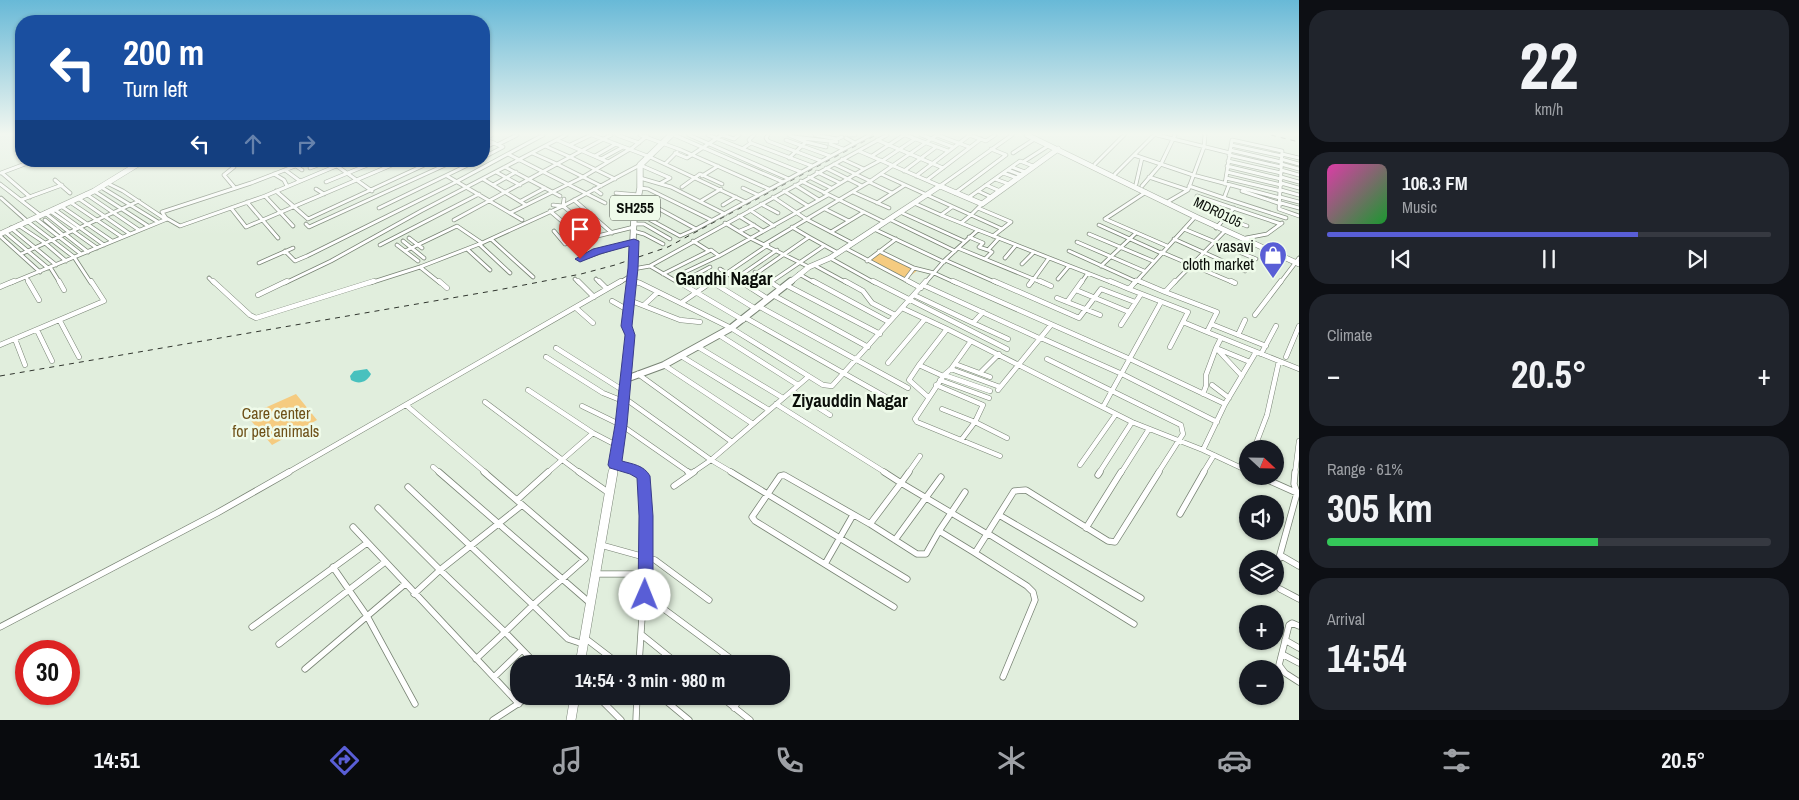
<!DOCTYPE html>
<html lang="en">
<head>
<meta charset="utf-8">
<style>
  body { margin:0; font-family:"Archivo Narrow",sans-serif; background:#20242c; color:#f1f3f6; height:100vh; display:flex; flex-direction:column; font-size:19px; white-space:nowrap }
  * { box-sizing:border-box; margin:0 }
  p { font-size:16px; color:#9ea1a6 }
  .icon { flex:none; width:28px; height:28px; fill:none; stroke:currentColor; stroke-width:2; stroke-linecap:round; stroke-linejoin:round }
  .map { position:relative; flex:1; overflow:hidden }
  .side { display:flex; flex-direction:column; gap:10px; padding:10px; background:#0d0f14; width:500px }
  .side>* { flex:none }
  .hud { position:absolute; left:15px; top:15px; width:475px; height:152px; border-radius:20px; box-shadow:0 1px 4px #0004; background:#1a4fa0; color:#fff; overflow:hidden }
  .needle { width:32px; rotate:112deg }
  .tools { position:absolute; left:1239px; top:440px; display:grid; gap:10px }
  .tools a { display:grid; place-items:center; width:45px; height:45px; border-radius:50%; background:#171b24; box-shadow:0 1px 4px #0004; font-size:25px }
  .speed { position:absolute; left:15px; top:640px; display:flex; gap:10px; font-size:25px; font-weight:700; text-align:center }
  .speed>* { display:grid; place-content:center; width:65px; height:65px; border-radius:50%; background:#171b24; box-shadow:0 1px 4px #0004; line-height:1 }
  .speed .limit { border:8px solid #d22; background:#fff; color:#111 }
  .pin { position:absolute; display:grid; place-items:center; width:42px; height:42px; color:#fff; margin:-51px -21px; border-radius:50% 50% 50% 0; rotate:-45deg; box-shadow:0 0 5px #0007 }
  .pin .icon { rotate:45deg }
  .me { position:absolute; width:55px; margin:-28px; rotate:1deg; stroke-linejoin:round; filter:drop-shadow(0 0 4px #0008) }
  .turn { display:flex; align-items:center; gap:18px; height:105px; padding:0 25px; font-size:22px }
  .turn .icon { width:65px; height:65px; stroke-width:2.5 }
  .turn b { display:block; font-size:35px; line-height:42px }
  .lanes { display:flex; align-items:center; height:48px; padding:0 25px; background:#0003; justify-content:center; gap:25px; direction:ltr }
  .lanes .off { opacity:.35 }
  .big { font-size:38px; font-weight:800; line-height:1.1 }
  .side .tile { flex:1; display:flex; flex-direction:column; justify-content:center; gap:8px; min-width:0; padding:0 18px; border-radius:20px; background:#20242c }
  .side .dial { align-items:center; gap:0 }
  .dial b { font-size:65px; line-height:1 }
  .song { display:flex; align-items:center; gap:15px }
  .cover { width:60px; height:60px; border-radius:8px; background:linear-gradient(135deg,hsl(320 70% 55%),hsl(130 70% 35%)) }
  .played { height:5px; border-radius:2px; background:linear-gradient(90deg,#595ed6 70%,#363941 70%) }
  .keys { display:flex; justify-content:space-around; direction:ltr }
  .heat { display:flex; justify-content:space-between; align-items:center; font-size:28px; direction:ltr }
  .charge { height:8px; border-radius:4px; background:linear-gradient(90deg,#34c759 61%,#363941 0) }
  .trip { position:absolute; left:510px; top:655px; width:280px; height:50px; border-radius:20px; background:#171b24; box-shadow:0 1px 4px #0004; font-weight:800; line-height:50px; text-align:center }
  .tabs { display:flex; height:80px; justify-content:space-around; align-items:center; background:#090b0e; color:#9ea1a6 }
  .tabs .icon { width:35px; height:35px }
  .tabs .active { color:#595ed6 }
  .tabs b { font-size:22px; color:#f1f3f6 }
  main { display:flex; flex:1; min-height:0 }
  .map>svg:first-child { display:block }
  .green { fill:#f5cb80 }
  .water { fill:#48c1be }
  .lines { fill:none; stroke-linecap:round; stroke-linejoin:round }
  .street-far2-casing { stroke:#798475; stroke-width:4.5 }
  .street-far1-casing { stroke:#798475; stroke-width:5.5 }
  .street-casing { stroke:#798475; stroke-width:7 }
  .secondary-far1-casing { stroke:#798475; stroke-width:6 }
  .secondary-casing { stroke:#798475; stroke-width:8 }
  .primary-far2-casing { stroke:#798475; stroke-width:7 }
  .primary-far1-casing { stroke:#798475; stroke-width:8 }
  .primary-casing { stroke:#798475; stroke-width:10 }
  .street-far2 { stroke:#fff; stroke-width:3 }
  .street-far1 { stroke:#fff; stroke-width:4.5 }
  .street { stroke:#fff; stroke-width:5.5 }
  .secondary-far1 { stroke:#fff; stroke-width:5 }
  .secondary { stroke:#fff; stroke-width:6 }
  .primary-far2 { stroke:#fff; stroke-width:5.5 }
  .primary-far1 { stroke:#fff; stroke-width:7 }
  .primary { stroke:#fff; stroke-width:9 }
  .rail { stroke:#30352e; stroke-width:1; stroke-dasharray:5 5; stroke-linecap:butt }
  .route { fill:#595ed6; stroke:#3a3d8b }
  .labels { text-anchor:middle; stroke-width:5; stroke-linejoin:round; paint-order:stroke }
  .far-street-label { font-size:14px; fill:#0a0e09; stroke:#effbea }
  .shield { fill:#effbea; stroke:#4f554c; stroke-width:1 }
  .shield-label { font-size:15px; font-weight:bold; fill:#0a0e09 }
  .poi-label { font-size:16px; fill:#0a0e09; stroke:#effbea; text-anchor:end }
  .park-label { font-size:16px; fill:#6e5118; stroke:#effbea }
  .neighbourhood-label { font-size:18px; font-weight:bold; fill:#0a0e09; stroke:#effbea }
</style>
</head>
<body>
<main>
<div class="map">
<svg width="1299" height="720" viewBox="0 0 1299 720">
  <rect width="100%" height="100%" fill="#e1eedd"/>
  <path class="green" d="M881 252 918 270 906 279 869 261Z
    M296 394 317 420 272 445 247 416Z"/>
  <path class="water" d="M367 369 371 374C367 382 359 385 351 380L350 376 354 371Z"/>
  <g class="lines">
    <g class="street-far2-casing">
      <path id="street-far2" d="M592 135 650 157 746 202
        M611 135 570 157 615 179
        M617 135 639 143
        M640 135 681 150 769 189
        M674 135 783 182
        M689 135 789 179
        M708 135 801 172
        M722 135 734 139 739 135
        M768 135 766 138 768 141 821 161
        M789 135 806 142 789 158
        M815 135 837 139 842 137
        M849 135H855
        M905 135 948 151
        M921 135 953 147
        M937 135 969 147
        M969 135 986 141 995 135
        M1157 135 1230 153
        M794 137 837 142
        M484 138 492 135
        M846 138 855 143
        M484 139 503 147 484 157
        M557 140 608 162
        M786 140 830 156
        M877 140 943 168
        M806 142 826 147
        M751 143 749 140 754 135
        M499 144 517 135
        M830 144 843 149
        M570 145 591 135
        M1231 145 1282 156
        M545 146 570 157 557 164 601 186
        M484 148 494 143
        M631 149 647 136
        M742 149 751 143 812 166
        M1230 150 1281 162
        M859 151 940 186 1012 135
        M675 153 687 158 722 135
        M1013 153 1033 140
        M508 154 605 203
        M1282 154 1299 158
        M1134 155 1193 175 1280 198
        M1229 155 1281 167
        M595 156 616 144
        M872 156 904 135
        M601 159 623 147
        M842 159 864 169 881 160
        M1281 159 1299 164
        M230 161 234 167 224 175 235 188
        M330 161 372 191
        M882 161 915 139
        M1228 161 1281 173
        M1023 162 1048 146
        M665 164 677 152
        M834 164 870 181
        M1095 164 1124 135
        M1281 164 1299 169
        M296 166 302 170
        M1227 166 1281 179
        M505 167 560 196
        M1012 167 1025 172
        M310 168 328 161
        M826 168 862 186
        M285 170 300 181
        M1008 170 1021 175
        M1281 170 1299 175
        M904 171 936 147
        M496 172 520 185
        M817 172 840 183
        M1227 172 1281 185
        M1 173 33 161
        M2 173 30 197
        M1003 173 1017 178
        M274 174 284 180 287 186
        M881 174 971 215 982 204
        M1115 174 1154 135
        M447 176 522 220
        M702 176 718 166
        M916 176 970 135
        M809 177 831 188
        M1149 177 1188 190
        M1281 177 1299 182
        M640 178 671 187 725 214
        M1226 178 1281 191
        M483 179 526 205
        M995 179 1009 184
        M55 180 70 193
        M927 180 981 139
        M801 181 884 222
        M326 182 377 161
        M869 182 892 193
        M107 183 123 191 165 219
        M1281 183 1299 188
        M0 184 40 215
        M1136 184 1142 158
        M1225 184 1232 140 1282 151 1279 209 1299 216
        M493 185 516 172
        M795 185 819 200
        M986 185 1000 191
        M1229 185 1224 198 1286 218
        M1142 186 1161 164 1175 135
        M1189 186 1224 198
        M101 187 158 222
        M682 187 700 174 722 184
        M640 188 648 189 711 220
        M743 188 758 195
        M316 189 324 194
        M594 189 601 194
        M1281 190 1299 195
        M94 191 148 226
        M276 191 308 219 433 161
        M784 191 808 206
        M978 191 991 197
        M1242 191 1281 204
        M853 192 889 208
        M616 193 639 195
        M824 193 864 169
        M955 193 1006 155 991 149
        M86 194 139 230
        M265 196 348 161
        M1197 196 1281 224
        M773 197 806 219 852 243
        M1280 197 1299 202
        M1 198 27 221 74 257 91 283
        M78 198 130 234
        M968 198 1020 161 1033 166
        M21 200 62 185
        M574 200 612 233
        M521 201 545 188
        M638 201 652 205 696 229 870 135
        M701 201 721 189
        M1169 201 1188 190 1204 147 1205 135
        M70 202 122 237
        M247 202 278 238
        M877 203 905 185
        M914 203 941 215
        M1281 203 1299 208
        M761 204 778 213
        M553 205 563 206 564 199
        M723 205 736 197
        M61 206 112 241
        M563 206 585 224
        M952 207 941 215 961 223
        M231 208 246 227 401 161
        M379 208 476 161
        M978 208 1011 222 993 236
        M54 209 104 245
        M825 209 849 221
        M750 210 774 226
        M50 211 76 229
        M550 211 584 240
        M900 212 964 241
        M45 213 69 232
        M510 213 583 177 630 149
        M739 216 763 231
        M35 218 81 254
        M634 218H647L680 236 696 229
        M1225 218 1247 226
        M889 219 955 251
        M1105 219 1167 246
        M1105 219 1146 192
        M45 220 63 235
        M454 220 557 164 532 153
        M725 223 750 238 809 267
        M306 224 309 227 454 161
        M634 224H644L670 239
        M18 225 45 243 66 261
        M1099 225 1161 253
        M293 226 265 196 180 226 166 218 162 212 251 183 308 161
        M792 227 809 237
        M11 228 56 265
        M1216 228 1234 208
        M874 229 944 262
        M1184 229 1256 259
        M978 230 961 223 971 215 1002 229
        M73 231 97 248
        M554 231 565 244 634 227
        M633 231 644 234 663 244
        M740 231 754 225
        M5 232 48 268
        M831 232 864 212
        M65 234 88 252
        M1089 234 1153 261
        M0 236 40 272
        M969 237 983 243 979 247 988 250
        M409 238 422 248
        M1246 238 1267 234 1282 223
        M491 239 533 277
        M1174 239 1245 271
        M403 241 424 258
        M693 241 709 251
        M1077 242 1144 271
        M479 244 510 273
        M765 244 869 182 937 135
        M380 245 479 194
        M397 245 418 261
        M845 248 911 283
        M958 248 945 260 997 283
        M467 249 490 270
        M988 250 999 238
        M285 251 295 261 307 256 456 182 543 135
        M405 251 457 226 482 243 563 206 640 165 670 178 661 183
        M879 251 914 268 934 273 956 283
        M1069 251 1135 281
        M1161 252 1234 283
        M21 254 139 201
        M830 258 875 283
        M1005 258 1016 245
        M580 259 634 241
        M985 259 992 252 988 250
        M867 261 896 239
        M259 263 293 248
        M1022 264 1034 252
        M814 265 847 283
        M650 266 679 283
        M1101 266 1136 233
        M50 267 60 283
        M420 267 440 283
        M633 269 650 266 887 135
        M720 269 742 283
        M755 272 771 283
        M683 273 719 256 828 195
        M757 273 809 237 838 253
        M663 274 711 250 719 256
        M799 274 815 283
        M26 277 29 283
        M209 278 214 283
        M575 279 579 283
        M596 279 600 283
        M735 279 777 250
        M1058 279 1069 266
        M905 280 914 268
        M1136 280 1142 283
        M631 281 638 283
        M771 282 824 246
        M11 283 167 219
        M285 283 331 261 421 211 566 135
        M370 283 420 267 482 243
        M619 283 632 275
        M680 283 710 267
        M712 283 768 245
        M925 283 945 260
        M1031 283 1049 258
        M1043 283 958 248 978 230 1113 283
        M1081 283 1088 273
        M1135 283 1195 217
        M1174 283 1224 232
        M1280 283 1299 258"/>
    </g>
    <g class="street-far1-casing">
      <path id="street-far1" d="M28 281 39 300
        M59 281 64 290
        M213 281 250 315 256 318 374 281
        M439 281 447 288
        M578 281 594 297
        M599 281 607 289
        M633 281 640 283 731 328 823 385 832 386 926 281
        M677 281 743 320
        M740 281 768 299
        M769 281 781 289
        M813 281 889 322
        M845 281 863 291 872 303 895 315
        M873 281 1007 349
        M908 281 921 288
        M953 281 1130 359 1225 404
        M994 281 1079 318 1101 289 1135 302
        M1040 281 1051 286
        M1110 281 1129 289
        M1136 281 1129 289 1188 312 1170 347
        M1139 281 1165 292 1175 281
        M1231 281 1235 283
        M712 282 756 309
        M679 283 682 281
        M786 285 880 334
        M923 285 1041 339
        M1029 285 1032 281
        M0 287 14 281
        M1076 290 1129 312
        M1165 292 1217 312 1207 332 1183 322
        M258 295 287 281
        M773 295 868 347
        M914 295 973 323
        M1057 298 1100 315
        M629 300 680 320 700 322
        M612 301 628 310
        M1067 302 1082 281
        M681 303 713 281
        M644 305 658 292
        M760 307 908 388
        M576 308 593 323
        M902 308 947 329
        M983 312 973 323 1008 339
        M1255 315 1281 281
        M746 318 900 405
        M60 321 79 357
        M1211 324 1266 346
        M1121 325 1141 294
        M37 330 52 361
        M1207 332 1299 369
        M719 335 798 385
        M1238 335 1245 320
        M1041 338 1122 374 1217 422
        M1221 338 1216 348 1242 376
        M15 339 25 365
        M0 345 104 301 91 281
        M698 347 783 398
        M556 348 624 391
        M1261 354 1276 326
        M681 356 769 410
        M546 357 603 393 623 401
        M1286 357 1299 326
        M1047 359 1181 425 1183 434 1158 473
        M888 363 925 319
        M955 364 990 377
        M664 365 753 424
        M919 365 909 380 928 397
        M951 369 1000 387
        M980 373 999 354
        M638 374 732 442
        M944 375 990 391
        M943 376 919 365 947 329 971 341
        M940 380 989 398
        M936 385 983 405 975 422 962 439
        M1212 385 1229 398
        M528 390 593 433 547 473
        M998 390 1051 325
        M792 391 830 415
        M1203 394 1206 386V375L1216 348 1250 362
        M623 397 711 460 733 473
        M485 402 580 473
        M776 404 886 473
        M406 405 486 473
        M582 406 621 425 690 473
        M1103 407 1161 302
        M942 409 975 422 1007 438
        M593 433 618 446
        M1254 449 1267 415 1279 361
        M1203 450 1225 404 1256 352
        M1000 456 917 422 915 419 944 375 951 369 971 341 1132 422 1203 450 1248 471
        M615 465 634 469 640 473
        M1080 465 1116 414
        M433 467 440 473
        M287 473 621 281
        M692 473 711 460 808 377
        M908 473 920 456
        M1099 473 1132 422
        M1121 473 1149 429
        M1203 473 1214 455
        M1295 473 1299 441"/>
    </g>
    <g class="street-casing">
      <path id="street" d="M439 472 590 603
        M579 472 609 493
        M638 472 643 476 645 570 639 664
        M688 472 691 474
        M731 472 907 579
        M1098 475 1100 472
        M1259 476 1297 493
        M674 486 694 472
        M408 487 533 605 585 559 484 472
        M517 500 548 472
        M378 508 440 570 522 505
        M1180 514 1204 472
        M999 515 1141 598
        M870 524 901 483 884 472
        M353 527 519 704
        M1086 528 1121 472
        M939 531 965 492
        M987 533 1134 624
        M987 534 1014 491 1026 490 1108 541 1115 542 1159 472
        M895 540 941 477
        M601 545 655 560 709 600
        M975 553 1027 586 1033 592 1035 600 1003 677
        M1280 555 1299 566
        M825 564 853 515
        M333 567 367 616 415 704
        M1276 569 1297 493 1294 484 1295 472
        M595 574H646
        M1280 589 1299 599
        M414 594 440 570 505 632 533 605 568 639 583 644
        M645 595 738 664
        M894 607 755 521 752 517 780 476 784 475 870 524 917 554H926L939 531 975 553 987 534 901 483 909 472
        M1299 626 1292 623 1289 625 1279 665 1285 673 1299 682
        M0 627 217 513 289 472
        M252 627 367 543
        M642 635 678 664
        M585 638 619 664
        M1285 640 1299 648
        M279 644 385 562
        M1282 654 1299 663
        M476 659 505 632 536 664
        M305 669 405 584
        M494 677 522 650
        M597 696 621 720
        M660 696 689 720
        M720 696 750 720
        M734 708 741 696
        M493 720 530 696
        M636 720 637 696"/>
    </g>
    <g class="secondary-far1-casing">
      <path id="secondary-far1" d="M1027 135 1196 217 1299 264
        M0 234 94 191 143 161
        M789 283 809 267 830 258 940 186 982 204 1058 149"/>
    </g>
    <g class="secondary-casing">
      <path id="secondary" d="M626 379 664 365 731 328 791 281"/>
    </g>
    <g class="primary-far2-casing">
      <path id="primary-far2" d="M631 283 634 218 640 188V165L671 135"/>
    </g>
    <g class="primary-far1-casing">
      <path id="primary-far1" d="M613 473 621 425 630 335 626 327 632 281"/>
    </g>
    <g class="primary-casing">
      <path id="primary" d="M580 664 613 472
        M571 720 575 696"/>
    </g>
    <use href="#street-far2" class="street-far2"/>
    <use href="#street-far1" class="street-far1"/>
    <use href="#street" class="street"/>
    <use href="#secondary-far1" class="secondary-far1"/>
    <use href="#secondary" class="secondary"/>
    <use href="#primary-far2" class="primary-far2"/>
    <use href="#primary-far1" class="primary-far1"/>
    <use href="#primary" class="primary"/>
    <path class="rail" d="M1271 135 1299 142
      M0 376 498 290 581 274 615 265 668 247 876 135"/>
  </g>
  <linearGradient id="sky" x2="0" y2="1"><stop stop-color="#68b9d7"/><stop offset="0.57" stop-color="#f2f7f0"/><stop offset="1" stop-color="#f2f7f0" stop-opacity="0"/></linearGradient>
  <rect width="1299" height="235" fill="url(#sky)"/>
  <path class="route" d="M634 239 639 241 638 268 632 326 635 335 627 425 622 461C632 464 644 465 650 476L653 516V595L651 600 645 602 640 600 638 595 639 516 637 478 630 474 610 468 608 465 615 425 625 335 621 326 628 268 629 246 600 254 580 262 575 259 593 249Z"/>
  <defs>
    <g id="shop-pin" transform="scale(1.4375)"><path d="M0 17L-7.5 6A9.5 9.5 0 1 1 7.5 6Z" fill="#595ed6" stroke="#effbea"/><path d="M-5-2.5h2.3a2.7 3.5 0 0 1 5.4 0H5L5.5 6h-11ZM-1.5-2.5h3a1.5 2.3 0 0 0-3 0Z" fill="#fff"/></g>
  </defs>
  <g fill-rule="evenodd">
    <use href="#shop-pin" x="1273" y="255"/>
  </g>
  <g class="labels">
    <g class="far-street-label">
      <text transform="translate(1218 212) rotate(26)" y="5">MDR0105</text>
    </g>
    <rect class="shield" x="610" y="195.5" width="50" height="25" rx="4"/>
    <g class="shield-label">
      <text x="635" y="213">SH255</text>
    </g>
    <g class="poi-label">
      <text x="1254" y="252">vasavi<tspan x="1254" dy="18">cloth market</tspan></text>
    </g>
    <g class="park-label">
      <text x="276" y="419">Care center<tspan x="276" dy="18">for pet animals</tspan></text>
    </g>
    <g class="neighbourhood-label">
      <text x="724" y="285">Gandhi Nagar</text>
      <text x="850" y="407">Ziyauddin Nagar</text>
    </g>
  </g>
</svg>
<div class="tools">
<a><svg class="needle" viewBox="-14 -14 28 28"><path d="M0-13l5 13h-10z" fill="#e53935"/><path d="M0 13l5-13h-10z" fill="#9ea1a6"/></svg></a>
<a><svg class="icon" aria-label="sound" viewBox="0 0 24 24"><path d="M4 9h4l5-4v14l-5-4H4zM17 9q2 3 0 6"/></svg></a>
<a><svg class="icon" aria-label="layers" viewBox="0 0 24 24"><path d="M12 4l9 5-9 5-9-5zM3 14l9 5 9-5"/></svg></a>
<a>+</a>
<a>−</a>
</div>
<div class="speed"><div class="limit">30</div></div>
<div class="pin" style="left:580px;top:259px;background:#d93025"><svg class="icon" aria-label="arrive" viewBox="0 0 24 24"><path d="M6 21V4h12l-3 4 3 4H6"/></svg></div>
<svg class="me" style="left:645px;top:595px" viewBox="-20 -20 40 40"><circle r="19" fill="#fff"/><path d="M0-13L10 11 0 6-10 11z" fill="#595ed6"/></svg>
<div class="trip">14:54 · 3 min · 980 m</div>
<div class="hud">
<div class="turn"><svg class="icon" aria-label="left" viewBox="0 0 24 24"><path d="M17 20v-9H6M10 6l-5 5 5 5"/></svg><div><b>200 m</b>Turn left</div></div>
<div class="lanes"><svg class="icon" aria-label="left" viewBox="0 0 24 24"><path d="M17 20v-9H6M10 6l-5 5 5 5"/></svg><svg class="icon off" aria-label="ahead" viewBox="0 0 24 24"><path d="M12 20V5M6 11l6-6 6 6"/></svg><svg class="icon off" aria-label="right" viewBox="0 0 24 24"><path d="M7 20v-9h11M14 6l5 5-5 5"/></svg></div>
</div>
</div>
<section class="side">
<div class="tile dial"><b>22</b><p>km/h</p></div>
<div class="tile">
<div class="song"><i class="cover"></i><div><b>106.3 FM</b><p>Music</p></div></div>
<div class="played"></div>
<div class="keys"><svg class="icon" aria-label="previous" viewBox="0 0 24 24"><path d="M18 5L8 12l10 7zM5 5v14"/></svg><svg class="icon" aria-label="pause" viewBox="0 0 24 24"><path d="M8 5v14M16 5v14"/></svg><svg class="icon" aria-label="next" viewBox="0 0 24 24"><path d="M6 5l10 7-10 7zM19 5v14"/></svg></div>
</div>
<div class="tile"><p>Climate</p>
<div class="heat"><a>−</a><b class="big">20.5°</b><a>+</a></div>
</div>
<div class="tile"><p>Range · 61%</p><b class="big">305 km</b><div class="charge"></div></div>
<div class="tile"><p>Arrival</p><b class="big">14:54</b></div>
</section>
</main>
<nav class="tabs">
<b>14:51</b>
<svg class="icon active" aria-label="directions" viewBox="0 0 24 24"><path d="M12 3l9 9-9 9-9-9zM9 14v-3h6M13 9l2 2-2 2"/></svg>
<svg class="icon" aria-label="music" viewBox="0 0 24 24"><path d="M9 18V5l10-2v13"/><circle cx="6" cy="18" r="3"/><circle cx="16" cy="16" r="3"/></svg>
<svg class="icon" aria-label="phone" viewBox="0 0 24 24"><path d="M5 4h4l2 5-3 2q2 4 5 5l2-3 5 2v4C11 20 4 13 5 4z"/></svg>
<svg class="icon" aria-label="climate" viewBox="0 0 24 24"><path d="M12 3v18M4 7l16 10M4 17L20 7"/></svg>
<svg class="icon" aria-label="car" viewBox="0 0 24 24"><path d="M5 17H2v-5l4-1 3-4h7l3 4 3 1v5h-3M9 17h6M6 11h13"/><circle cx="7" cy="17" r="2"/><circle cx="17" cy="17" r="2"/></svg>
<svg class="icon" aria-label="filters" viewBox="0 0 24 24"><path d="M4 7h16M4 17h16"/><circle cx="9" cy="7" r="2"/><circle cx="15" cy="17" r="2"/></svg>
<b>20.5°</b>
</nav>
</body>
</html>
